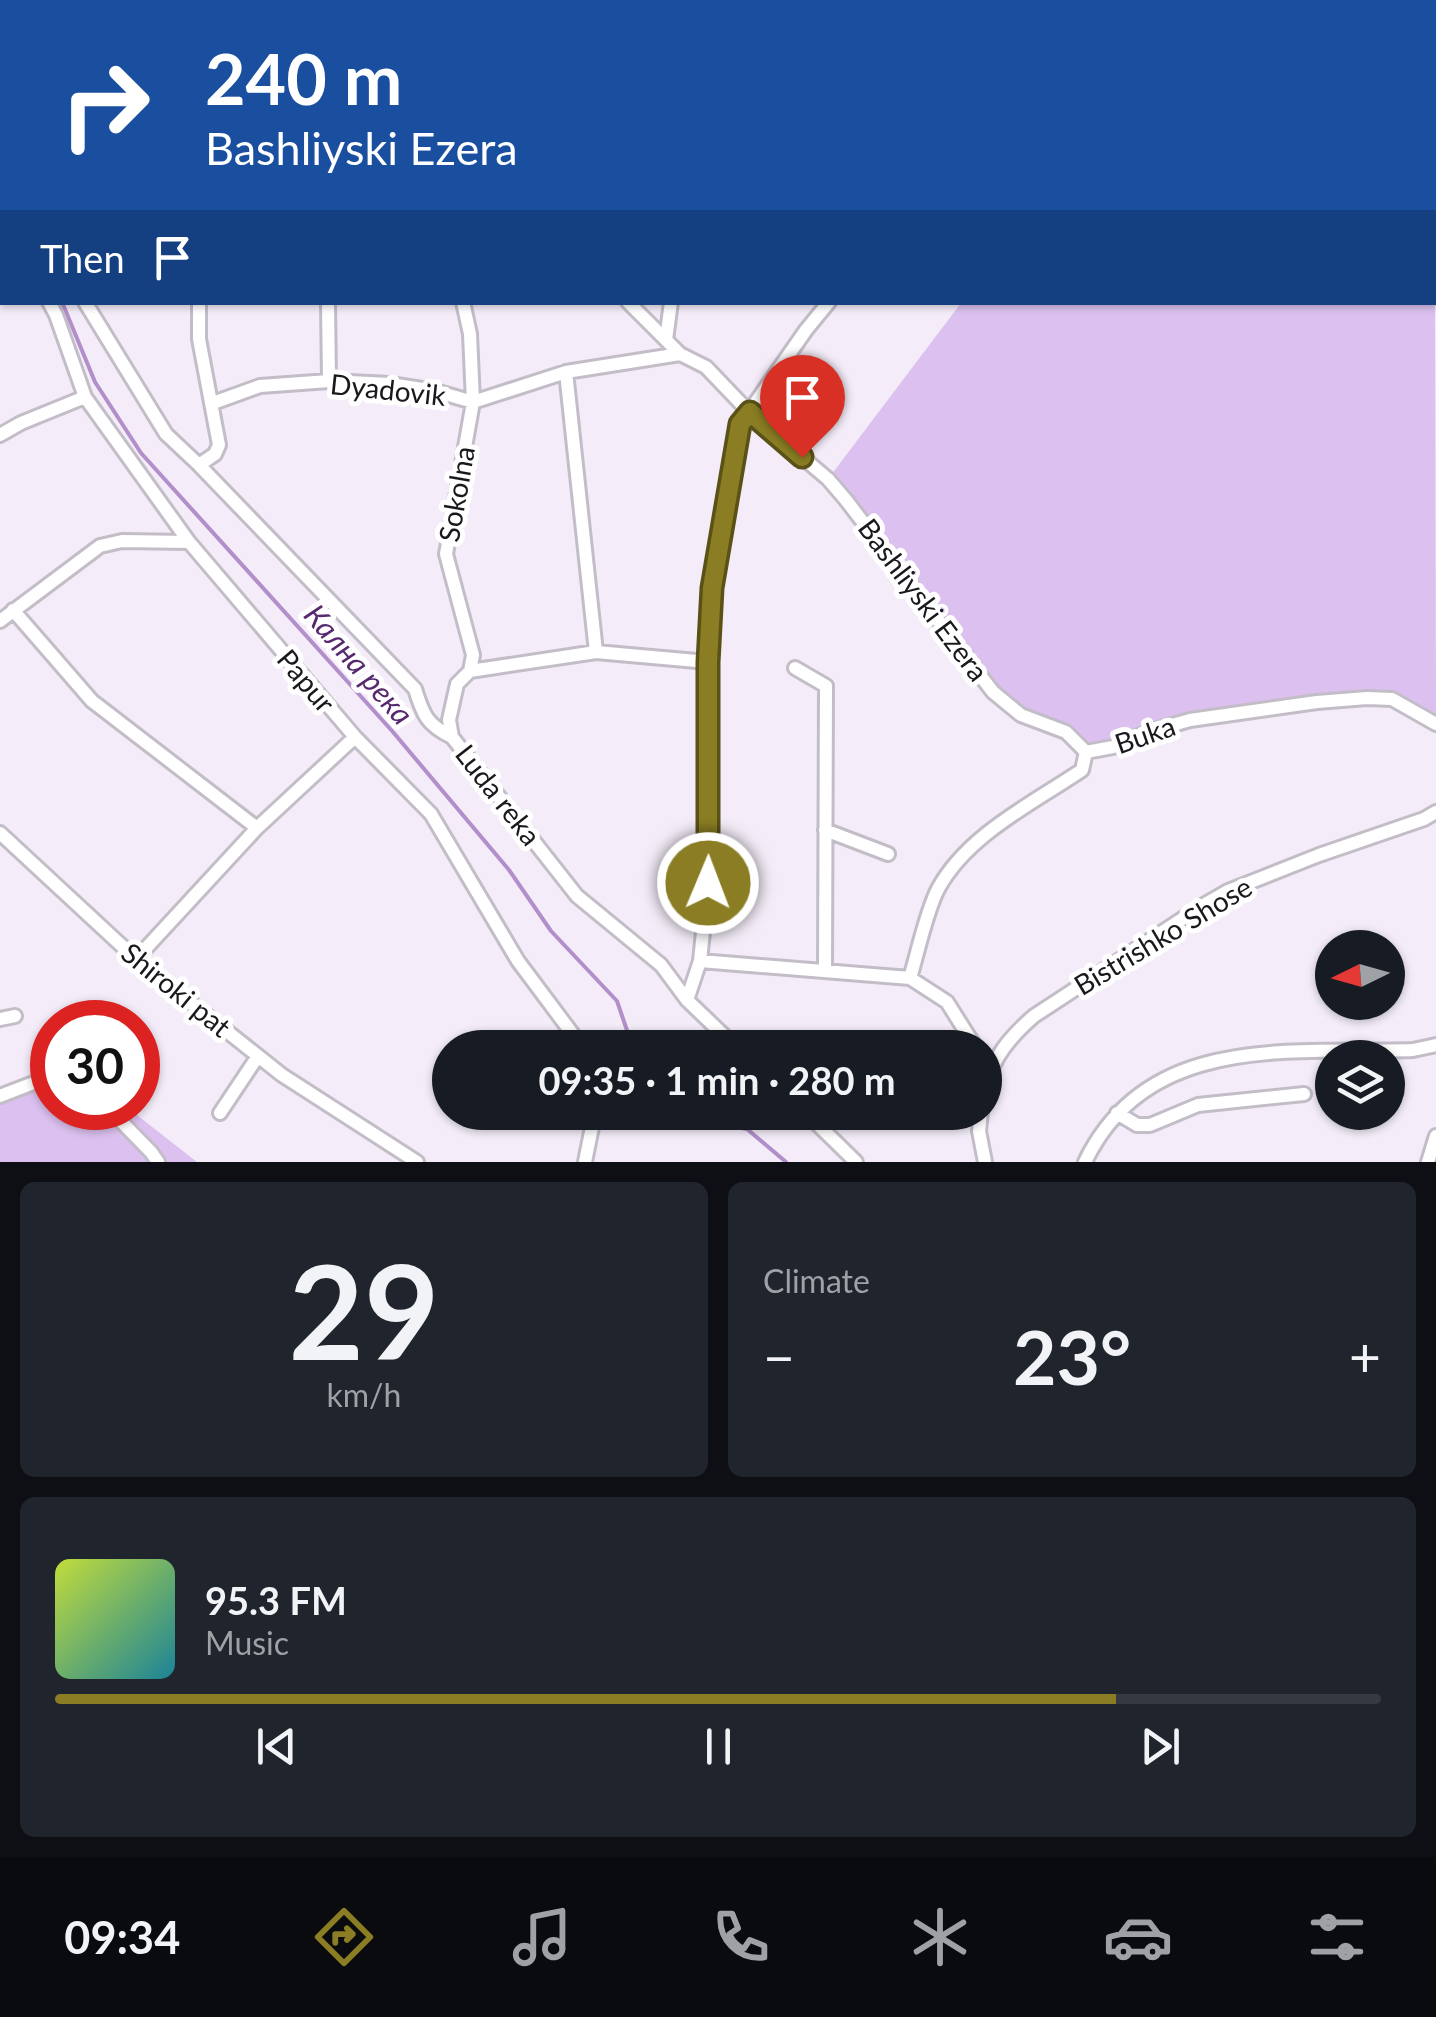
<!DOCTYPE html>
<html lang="en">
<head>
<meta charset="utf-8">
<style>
  body { margin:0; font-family:Lato,sans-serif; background:#20242c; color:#f1f3f6; height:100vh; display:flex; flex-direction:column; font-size:38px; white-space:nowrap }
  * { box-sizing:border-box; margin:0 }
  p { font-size:32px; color:#9ea1a6 }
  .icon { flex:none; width:55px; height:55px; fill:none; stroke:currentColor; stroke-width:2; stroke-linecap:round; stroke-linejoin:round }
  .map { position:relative; height:1162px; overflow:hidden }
  .side { display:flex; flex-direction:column; gap:20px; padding:20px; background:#0d0f14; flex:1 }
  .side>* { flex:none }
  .hud { position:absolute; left:0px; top:0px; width:1438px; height:305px; box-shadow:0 2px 8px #0004; background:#1a4fa0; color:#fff; overflow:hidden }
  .needle { width:65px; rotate:265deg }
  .controls { position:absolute; left:1315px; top:930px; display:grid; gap:20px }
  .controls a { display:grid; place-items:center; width:90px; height:90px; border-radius:50%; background:#171b24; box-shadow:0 2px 8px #0004; font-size:50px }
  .speed { position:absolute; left:30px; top:1000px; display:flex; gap:20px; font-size:50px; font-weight:700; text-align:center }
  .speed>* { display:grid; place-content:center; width:130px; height:130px; border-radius:50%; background:#171b24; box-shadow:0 2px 8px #0004; line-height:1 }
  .speed .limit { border:15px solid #d22; background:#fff; color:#111 }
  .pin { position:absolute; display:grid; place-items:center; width:85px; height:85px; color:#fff; margin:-102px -42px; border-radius:50% 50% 50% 0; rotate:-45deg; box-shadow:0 0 10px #0007 }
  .pin .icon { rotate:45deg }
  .me { position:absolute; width:110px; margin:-55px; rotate:1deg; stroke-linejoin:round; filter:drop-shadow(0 0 8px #0008) }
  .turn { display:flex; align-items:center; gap:35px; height:210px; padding:0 40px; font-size:45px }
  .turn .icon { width:130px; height:130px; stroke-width:2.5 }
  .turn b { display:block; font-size:70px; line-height:85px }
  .then { display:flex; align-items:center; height:95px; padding:0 40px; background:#0003; gap:20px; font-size:38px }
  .big { font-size:75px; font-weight:700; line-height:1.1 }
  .side .card { flex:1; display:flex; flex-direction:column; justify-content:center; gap:15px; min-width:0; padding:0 35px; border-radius:15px; background:#20242c }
  .side .dial { align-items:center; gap:0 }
  .dial b { font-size:130px; line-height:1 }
  .song { display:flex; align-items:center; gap:30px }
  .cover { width:120px; height:120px; border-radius:15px; background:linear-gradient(135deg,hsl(70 70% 55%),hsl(190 70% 35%)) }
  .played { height:10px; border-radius:5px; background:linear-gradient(90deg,#8a7d23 80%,#363941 80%) }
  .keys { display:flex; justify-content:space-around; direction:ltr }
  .heat { display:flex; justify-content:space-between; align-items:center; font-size:55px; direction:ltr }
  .side .tiles { flex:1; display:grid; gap:20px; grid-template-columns:1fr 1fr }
  .card:last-child { grid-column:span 2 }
  .trip { position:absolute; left:432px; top:1030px; width:570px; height:100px; border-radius:50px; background:#171b24; box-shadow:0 2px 8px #0004; font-weight:700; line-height:100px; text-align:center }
  .dock { display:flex; height:160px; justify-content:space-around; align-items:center; background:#090b0e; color:#9ea1a6 }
  .dock .icon { width:70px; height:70px }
  .dock .on { color:#8a7d23 }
  .dock b { font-size:45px; color:#f1f3f6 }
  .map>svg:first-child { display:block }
  .green { fill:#dcc1f0 }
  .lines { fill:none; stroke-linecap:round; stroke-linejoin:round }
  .stream { stroke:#b28fca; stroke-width:4 }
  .minor-casing { stroke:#c3bdc8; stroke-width:18 }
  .minor { stroke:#fff; stroke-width:12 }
  .route-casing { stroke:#5a5117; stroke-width:25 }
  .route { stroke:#8a7d23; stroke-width:18 }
  .labels { text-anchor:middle; stroke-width:10; stroke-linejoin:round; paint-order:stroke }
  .street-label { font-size:28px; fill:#1a181c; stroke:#fff }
  .water-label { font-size:30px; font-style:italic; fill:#55286f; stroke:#fff }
</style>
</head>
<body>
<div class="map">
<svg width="1436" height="1162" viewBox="0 0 1436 1162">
  <rect width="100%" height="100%" fill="#f4edf9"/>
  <path class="green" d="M899 0H1436V204L1435 206V2H899Z
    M1435 270 1436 725 1392 699 1222 714 1086 752 1066 732 1021 715 993 692 828 479 961 303 1435 302Z
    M52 1066V1108H128L197 1162H0V1090Z"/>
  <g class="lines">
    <path class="stream" d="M1129 0 1131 2
      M1435 63 1436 62
      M0 162 2 169
      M62 302 95 382 141 453 393 732 509 870 551 931 617 1001 633 1048
      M667 1112 672 1117 747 1129 786 1162"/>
    <g class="minor-casing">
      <path id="minor" d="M207 0 217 2
        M392 0 393 2
        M533 0 537 2
        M786 0 791 2
        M962 0V2
        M560 2 562 0
        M899 2V0
        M0 99 2 107
        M0 221 2 225
        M49 302 56 315 85 397 189 542 355 737 431 814 518 961 583 1048
        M85 302 166 434 199 465 415 689C423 715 427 725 452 737L577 896 661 965 687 1000 737 1048
        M328 302 329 381
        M628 302 680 354 706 367 750 413 828 479 846 500 993 692 1021 715 1066 732 1086 752
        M666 340 671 302
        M566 372 596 652
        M213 403 260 386 329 381 390 384 435 391 473 402 566 372 680 354
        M0 435 21 423 85 397
        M199 465 215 454 219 445 199 339V302
        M13 610 92 701 257 828
        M0 621 100 546 122 541 189 542
        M795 668 826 686 825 970
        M470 671 596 652 708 662
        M452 737 449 720 457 684 470 671 473 655 446 554 473 402 470 334 463 302
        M1086 752 1113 747 1148 732 1190 720 1317 702 1367 698 1392 699 1436 724
        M825 830 888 854
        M0 833 136 959 282 1075 417 1162
        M136 959 257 828 355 737
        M700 961 910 978 947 1002 976 1048
        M910 978C918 952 926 912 938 889 967 835 1033 803 1082 770L1086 752
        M687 1000 700 961 708 883V662L712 588 740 425 806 330 829 302
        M0 1019 15 1016
        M985 1088C993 1057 1010 1037 1034 1016L1202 906 1228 891 1319 855 1424 819 1436 812
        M0 1096 44 1079H52
        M108 1108 151 1152 158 1162
        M805 1112 856 1162
        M981 1112 979 1131 985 1162
        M220 1113 258 1056
        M1117 1113 1137 1125H1150L1198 1105 1304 1094
        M585 1162 595 1112
        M1085 1162C1148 1031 1294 1054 1413 1050L1436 1045
        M1428 1162 1436 1136"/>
    </g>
    <use href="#minor" class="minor"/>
  </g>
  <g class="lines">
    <g class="route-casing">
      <path id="route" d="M708 883V662L712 588 740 424 750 412 802 457"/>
    </g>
    <use href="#route" class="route"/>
  </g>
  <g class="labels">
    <g class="street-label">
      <text transform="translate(388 390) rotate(6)" y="10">Dyadovik</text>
      <text transform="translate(457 494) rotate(-80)" y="10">Sokolna</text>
      <text transform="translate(923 600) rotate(53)" y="10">Bashliyski Ezera</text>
      <text transform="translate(306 681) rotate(50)" y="10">Papur</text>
      <text transform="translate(1145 735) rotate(-19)" y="10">Buka</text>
      <text transform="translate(498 795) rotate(52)" y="10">Luda reka</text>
      <text transform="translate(1163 936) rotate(-31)" y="10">Bistrishko Shose</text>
      <text transform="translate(176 990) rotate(39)" y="10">Shiroki pat</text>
    </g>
    <g class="water-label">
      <text transform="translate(358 665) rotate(49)" y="10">Кална река</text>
    </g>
  </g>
</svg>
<div class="controls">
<a><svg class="needle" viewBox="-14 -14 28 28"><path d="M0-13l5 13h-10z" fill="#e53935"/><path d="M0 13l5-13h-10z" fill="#9ea1a6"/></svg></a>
<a><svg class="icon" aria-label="layers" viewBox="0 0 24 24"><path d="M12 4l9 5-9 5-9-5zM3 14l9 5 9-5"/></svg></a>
</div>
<div class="speed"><div class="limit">30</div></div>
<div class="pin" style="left:802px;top:457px;background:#d93025"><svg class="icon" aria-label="arrive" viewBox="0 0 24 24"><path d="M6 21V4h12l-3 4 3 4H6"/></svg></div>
<svg class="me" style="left:708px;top:883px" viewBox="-20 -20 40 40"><circle r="17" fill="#8a7d23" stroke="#fff" stroke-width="3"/><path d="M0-11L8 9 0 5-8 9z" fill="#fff"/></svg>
<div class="trip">09:35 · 1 min · 280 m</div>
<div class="hud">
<div class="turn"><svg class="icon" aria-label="right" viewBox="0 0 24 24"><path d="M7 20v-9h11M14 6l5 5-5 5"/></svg><div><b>240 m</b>Bashliyski Ezera</div></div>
<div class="then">Then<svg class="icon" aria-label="arrive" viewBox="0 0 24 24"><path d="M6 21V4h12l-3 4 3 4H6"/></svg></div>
</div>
</div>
<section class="side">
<div class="tiles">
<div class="card dial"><b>29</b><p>km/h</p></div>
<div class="card"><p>Climate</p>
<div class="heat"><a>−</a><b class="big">23°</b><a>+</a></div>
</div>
<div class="card">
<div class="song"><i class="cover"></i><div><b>95.3 FM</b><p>Music</p></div></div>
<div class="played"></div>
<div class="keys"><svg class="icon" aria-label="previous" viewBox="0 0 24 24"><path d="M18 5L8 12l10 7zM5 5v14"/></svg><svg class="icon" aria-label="pause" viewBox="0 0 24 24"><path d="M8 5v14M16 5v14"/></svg><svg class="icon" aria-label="next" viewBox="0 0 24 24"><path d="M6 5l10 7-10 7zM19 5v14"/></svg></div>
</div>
</div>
</section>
<nav class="dock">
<b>09:34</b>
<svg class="icon on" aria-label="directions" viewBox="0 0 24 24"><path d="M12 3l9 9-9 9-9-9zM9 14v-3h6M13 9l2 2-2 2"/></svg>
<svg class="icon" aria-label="music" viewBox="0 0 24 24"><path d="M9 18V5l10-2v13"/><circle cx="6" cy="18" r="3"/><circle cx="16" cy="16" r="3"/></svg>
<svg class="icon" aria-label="phone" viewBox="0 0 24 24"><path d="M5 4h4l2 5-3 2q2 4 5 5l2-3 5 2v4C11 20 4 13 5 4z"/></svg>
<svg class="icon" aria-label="climate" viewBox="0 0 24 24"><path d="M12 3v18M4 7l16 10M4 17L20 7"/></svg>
<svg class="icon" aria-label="car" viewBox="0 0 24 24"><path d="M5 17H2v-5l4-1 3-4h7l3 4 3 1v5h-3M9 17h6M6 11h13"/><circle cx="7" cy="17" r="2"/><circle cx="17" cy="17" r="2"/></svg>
<svg class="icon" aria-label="filters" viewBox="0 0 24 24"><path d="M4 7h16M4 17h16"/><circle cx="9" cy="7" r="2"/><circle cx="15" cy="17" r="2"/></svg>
</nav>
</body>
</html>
